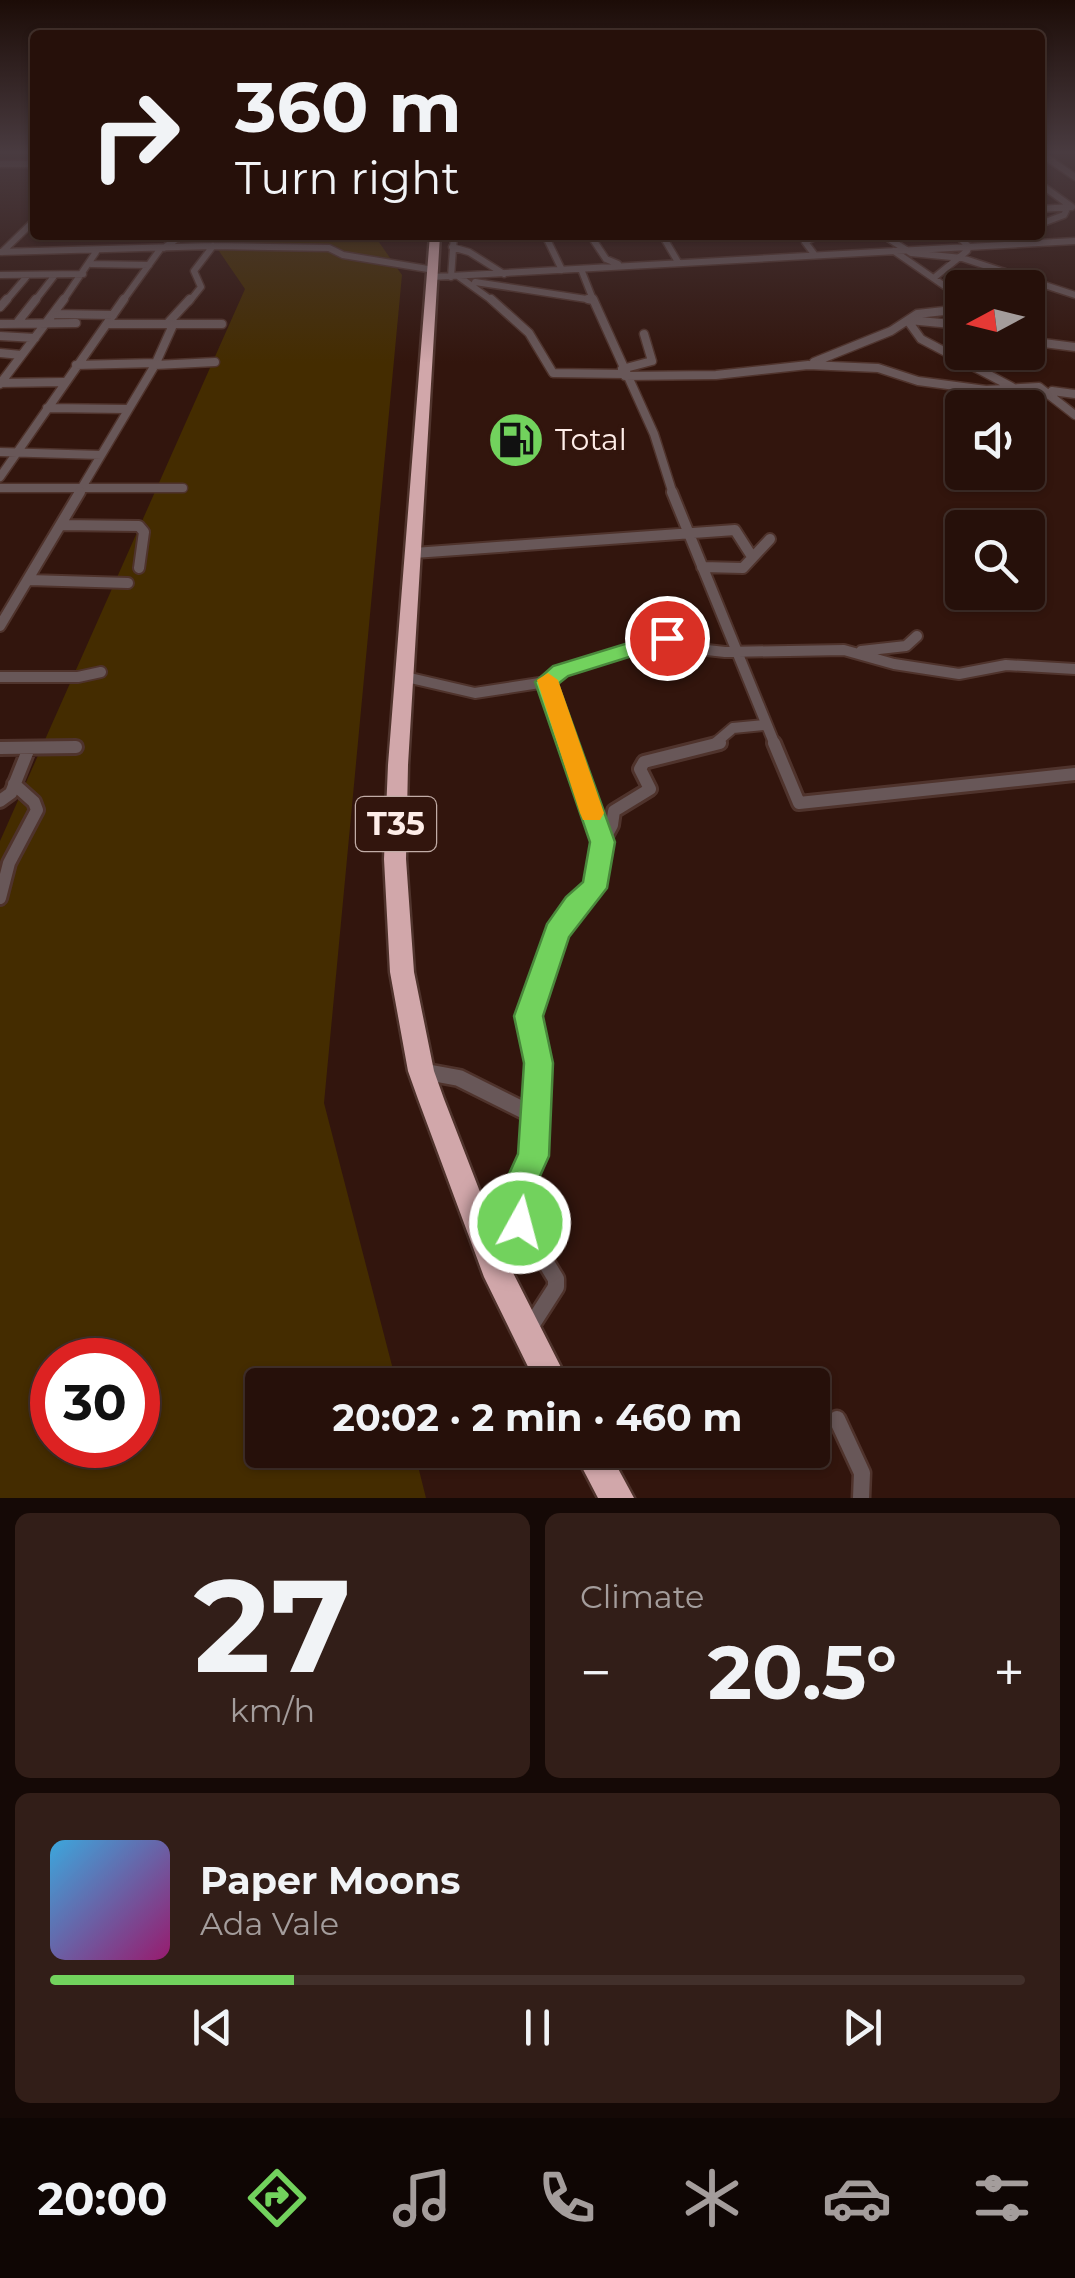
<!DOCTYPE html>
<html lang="en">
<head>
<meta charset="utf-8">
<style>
  body { margin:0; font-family:Montserrat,sans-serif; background:#321e18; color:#f1f3f6; height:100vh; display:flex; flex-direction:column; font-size:38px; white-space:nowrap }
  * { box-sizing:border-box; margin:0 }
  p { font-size:32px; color:#a49d9c }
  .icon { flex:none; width:55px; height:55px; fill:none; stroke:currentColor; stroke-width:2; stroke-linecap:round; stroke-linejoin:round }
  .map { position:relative; height:1498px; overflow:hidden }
  .drawer { display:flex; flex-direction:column; gap:15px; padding:15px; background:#150906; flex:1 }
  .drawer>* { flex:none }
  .hud { position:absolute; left:30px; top:30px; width:1015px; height:210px; border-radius:10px; box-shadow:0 2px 8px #0004,0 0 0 2px #42302b; background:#26100a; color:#f1f3f6; overflow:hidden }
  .needle { width:65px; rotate:263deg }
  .tools { position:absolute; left:945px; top:270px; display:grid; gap:20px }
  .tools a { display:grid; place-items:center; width:100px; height:100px; border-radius:10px; background:#26100a; box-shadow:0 2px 8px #0004,0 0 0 2px #42302b; font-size:50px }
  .speed { position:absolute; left:30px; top:1338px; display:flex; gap:20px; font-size:50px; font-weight:700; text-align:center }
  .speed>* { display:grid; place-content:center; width:130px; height:130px; border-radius:50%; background:#26100a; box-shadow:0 2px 8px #0004,0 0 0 2px #42302b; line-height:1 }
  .speed .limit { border:15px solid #d22; background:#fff; color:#111 }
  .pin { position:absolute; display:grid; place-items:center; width:85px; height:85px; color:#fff; margin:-42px; border:5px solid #fff; border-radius:50%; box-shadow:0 2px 10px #0007 }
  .me { position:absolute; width:110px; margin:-55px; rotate:7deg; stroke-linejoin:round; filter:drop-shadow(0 0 8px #0008) }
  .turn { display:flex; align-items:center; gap:35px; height:210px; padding:0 40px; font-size:45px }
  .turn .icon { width:130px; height:130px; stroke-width:2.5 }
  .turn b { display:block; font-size:70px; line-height:85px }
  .big { font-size:75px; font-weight:700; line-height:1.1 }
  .drawer .card { flex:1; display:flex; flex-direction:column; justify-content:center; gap:15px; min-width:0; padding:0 35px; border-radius:15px; background:#321e18 }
  .drawer .dial { align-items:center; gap:0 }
  .dial b { font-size:130px; line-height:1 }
  .song { display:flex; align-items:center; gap:30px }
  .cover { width:120px; height:120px; border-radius:15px; background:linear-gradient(135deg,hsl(200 70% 55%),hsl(320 70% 35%)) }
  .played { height:10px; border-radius:5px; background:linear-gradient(90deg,#72d25d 25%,#42302b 25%) }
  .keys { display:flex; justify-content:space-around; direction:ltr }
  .heat { display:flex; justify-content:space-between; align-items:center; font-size:55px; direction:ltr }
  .drawer .tiles { flex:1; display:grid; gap:15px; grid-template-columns:1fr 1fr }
  .card:last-child { grid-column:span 2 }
  .trip { position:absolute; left:245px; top:1368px; width:585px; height:100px; border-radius:10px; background:#26100a; box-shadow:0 2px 8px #0004,0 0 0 2px #42302b; font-weight:700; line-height:100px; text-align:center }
  .menu { display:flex; height:160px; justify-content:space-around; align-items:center; background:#0f0604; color:#a49d9c }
  .menu .icon { width:70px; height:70px }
  .menu .active { color:#72d25d }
  .menu b { font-size:45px; color:#f1f3f6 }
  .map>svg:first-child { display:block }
  .green { fill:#442c00; fill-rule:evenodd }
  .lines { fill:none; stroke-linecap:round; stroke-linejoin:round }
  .street-far4-casing { stroke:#4f332c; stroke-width:9 }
  .street-far3-casing { stroke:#4f332c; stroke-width:11 }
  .street-far2-casing { stroke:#4f332c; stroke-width:14 }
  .street-far1-casing { stroke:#4f332c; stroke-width:18 }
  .street-casing { stroke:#4f332c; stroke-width:21 }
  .highway-casing { stroke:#4f332c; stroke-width:5 }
  .street-far4 { stroke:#685758; stroke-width:6 }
  .street-far3 { stroke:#685758; stroke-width:8 }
  .street-far2 { stroke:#685758; stroke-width:10 }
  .street-far1 { stroke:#685758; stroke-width:12 }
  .street { stroke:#685758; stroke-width:16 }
  .highway { fill:#d1a7aa; fill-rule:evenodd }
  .route { fill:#72d25d; stroke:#4a883c; stroke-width:2.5 }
  .slow { fill:#f59e0b }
  .labels { text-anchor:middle; stroke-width:8; stroke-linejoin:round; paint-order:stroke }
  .far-poi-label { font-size:30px; fill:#feede8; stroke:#32150d; text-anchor:start }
  .shield { fill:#32150d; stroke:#c1aca6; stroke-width:2.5 }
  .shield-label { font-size:32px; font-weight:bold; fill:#feede8 }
</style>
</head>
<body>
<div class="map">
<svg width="1075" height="1498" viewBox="0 0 1075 1498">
  <rect width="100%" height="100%" fill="#32150d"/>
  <path class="green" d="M208 235H374L402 275 324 1103 397 1385H262V1450H414L426 1498H0V841L245 289ZM52 1360H138V1445H52Z"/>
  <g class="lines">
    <g class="street-far4-casing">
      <path id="street-far4" d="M1040 153 1075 177
        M0 164H35
        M1040 184 1072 207
        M1040 209 1071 207
        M1040 224 1064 215 1068 207
        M545 235 562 270
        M597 235 594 241 606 259 618 264
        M662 235 678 262
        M883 235 911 253 962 258 1075 295
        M452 247 469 252 504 274
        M164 248 182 235
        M894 251 962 298
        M0 252 213 246 329 248 343 255 434 270
        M2 252 35 220
        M814 254 805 242 819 235
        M91 264 149 265
        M581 269 594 302
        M0 275 83 274
        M458 276 494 302
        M432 277 1075 241
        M451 277 454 235
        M935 277 967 251 969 247 957 235
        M475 282 593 300
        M5 302 28 275
        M34 302 55 275
        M62 302 96 252
        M122 302 161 248
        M189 302 201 287 194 271 213 246"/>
    </g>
    <g class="street-far3-casing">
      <path id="street-far3" d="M491 299 529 333 553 373 624 374
        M588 299 593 300
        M593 299 654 434 673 494
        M0 307 7 299
        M53 314 113 315
        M909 320 962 325
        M908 321 921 339 1012 387
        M17 323 36 299
        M0 324 76 323
        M107 324H222
        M167 324 190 299
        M0 336 35 338
        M1028 341 1075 347
        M0 353 21 355
        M814 362 891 331 917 314 962 309
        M76 365 155 363
        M155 365 215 362
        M622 369 652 361 644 334
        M625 376 716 375 808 365 878 368 918 381 986 390 1039 387 1075 415
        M0 383 64 382
        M0 384 64 299
        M1052 391 1075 394
        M47 408 126 409
        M0 452 101 455
        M0 477 124 299
        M0 488H183
        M78 494 155 365 173 325"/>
    </g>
    <g class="street-far2-casing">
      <path id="street-far2" d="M672 492 775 745
        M61 525 139 526 144 532 139 568
        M414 553 735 530 751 555
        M702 567 743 568 770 539
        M29 580 128 583
        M0 626 80 492
        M861 651 906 646 917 636
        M0 677H78L101 672
        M406 677 475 693 546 682 568 745
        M546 682 561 671 668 638 698 649 725 652 844 650 894 664 959 674 1006 665 1075 669
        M713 745 733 728 765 725"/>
    </g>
    <g class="street-far1-casing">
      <path id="street-far1" d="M567 743 602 842
        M774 743 799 803 1075 774
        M0 748 76 747
        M0 801 11 793 29 748
        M0 898 9 863 37 810 34 802 14 784
        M421 1071 430 1073
        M538 1073 528 1016 557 932 599 878 601 845 612 825 614 811 650 789 640 769 644 762 720 743"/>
    </g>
    <g class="street-casing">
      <path id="street" d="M421 1071 459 1078 535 1116
        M520 1220 556 1279V1287L529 1329
        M496 1263 519 1230 515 1196 534 1156 538 1070
        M837 1419 862 1473 861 1498"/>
    </g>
    <g class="highway-casing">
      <path id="highway" d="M430 235H440L408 765 406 859 414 972 434 1071 444 1099 506 1259 570 1385H537L484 1277 418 1099 408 1071 390 972 384 859 388 765Z
        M573 1450H608L634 1498H598Z"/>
    </g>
    <use href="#street-far4" class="street-far4"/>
    <use href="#street-far3" class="street-far3"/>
    <use href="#street-far2" class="street-far2"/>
    <use href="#street-far1" class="street-far1"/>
    <use href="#street" class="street"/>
    <use href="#highway" class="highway"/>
  </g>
  <linearGradient id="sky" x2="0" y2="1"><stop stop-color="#1c0c07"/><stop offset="0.42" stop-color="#493b40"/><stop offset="1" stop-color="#493b40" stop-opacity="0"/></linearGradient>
  <rect width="1075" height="363" fill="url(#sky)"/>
  <path class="route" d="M667 631 677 638 674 643 568 676 558 684 615 842 607 888 569 937 543 1016 553 1063 549 1156 531 1196 536 1223 531 1235 520 1240 508 1235 499 1196 518 1154 524 1063 514 1016 547 924 566 897 583 882 590 842 535 682 553 666Z"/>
  <path class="slow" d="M548 673 558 680 604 813 600 820H583L580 813 537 680Z"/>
  <defs>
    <g id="fuel-disc" transform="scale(2.875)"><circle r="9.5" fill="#72d25d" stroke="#32150d"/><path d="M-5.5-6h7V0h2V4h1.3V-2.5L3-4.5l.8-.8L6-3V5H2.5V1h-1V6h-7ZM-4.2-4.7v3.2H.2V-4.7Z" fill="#111"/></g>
  </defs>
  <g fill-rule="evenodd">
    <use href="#fuel-disc" x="516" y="440"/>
  </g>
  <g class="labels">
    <g class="far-poi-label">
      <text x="555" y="450">Total</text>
    </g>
    <rect class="shield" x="356" y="797" width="80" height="54" rx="8"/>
    <g class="shield-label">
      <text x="396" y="835">T35</text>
    </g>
  </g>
</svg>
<div class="tools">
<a><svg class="needle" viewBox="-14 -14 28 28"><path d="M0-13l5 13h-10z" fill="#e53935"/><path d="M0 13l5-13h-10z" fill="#a49d9c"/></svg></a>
<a><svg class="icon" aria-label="sound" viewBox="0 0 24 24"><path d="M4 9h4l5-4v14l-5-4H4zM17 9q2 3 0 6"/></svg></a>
<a><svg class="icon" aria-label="search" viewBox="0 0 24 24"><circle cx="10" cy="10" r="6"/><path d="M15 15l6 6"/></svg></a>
</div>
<div class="speed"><div class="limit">30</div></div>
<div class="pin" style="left:667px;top:638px;background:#d93025"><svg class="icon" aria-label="arrive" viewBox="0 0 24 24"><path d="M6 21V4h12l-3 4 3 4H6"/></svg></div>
<svg class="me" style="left:520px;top:1223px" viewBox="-20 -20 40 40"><circle r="17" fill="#72d25d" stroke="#fff" stroke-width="3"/><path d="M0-11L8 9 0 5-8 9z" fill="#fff"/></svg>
<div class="trip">20:02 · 2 min · 460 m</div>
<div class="hud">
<div class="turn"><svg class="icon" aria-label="right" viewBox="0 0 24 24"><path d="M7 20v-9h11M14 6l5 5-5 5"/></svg><div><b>360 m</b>Turn right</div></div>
</div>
</div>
<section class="drawer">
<div class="tiles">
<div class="card dial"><b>27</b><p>km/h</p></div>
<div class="card"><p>Climate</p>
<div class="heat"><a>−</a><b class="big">20.5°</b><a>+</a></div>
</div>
<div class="card">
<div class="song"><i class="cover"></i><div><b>Paper Moons</b><p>Ada Vale</p></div></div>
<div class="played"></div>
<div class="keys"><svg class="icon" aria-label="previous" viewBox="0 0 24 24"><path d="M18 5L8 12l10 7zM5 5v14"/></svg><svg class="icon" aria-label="pause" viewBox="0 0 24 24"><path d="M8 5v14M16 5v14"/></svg><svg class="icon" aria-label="next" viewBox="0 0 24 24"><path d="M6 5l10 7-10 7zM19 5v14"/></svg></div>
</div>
</div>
</section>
<nav class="menu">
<b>20:00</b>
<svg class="icon active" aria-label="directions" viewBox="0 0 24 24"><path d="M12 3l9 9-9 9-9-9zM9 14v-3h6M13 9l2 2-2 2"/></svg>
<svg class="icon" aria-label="music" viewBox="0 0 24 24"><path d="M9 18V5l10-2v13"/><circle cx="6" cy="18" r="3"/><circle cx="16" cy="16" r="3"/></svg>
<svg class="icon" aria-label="phone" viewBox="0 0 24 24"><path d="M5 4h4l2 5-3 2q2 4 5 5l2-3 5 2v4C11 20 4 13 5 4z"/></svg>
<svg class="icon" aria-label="climate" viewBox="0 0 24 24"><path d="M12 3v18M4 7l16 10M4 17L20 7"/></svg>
<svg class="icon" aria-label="car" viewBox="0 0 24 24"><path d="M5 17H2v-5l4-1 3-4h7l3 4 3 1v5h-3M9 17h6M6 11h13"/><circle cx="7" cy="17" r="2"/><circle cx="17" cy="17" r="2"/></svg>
<svg class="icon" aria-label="filters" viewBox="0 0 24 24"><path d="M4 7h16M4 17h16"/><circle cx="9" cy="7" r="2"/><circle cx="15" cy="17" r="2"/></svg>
</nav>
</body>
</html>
